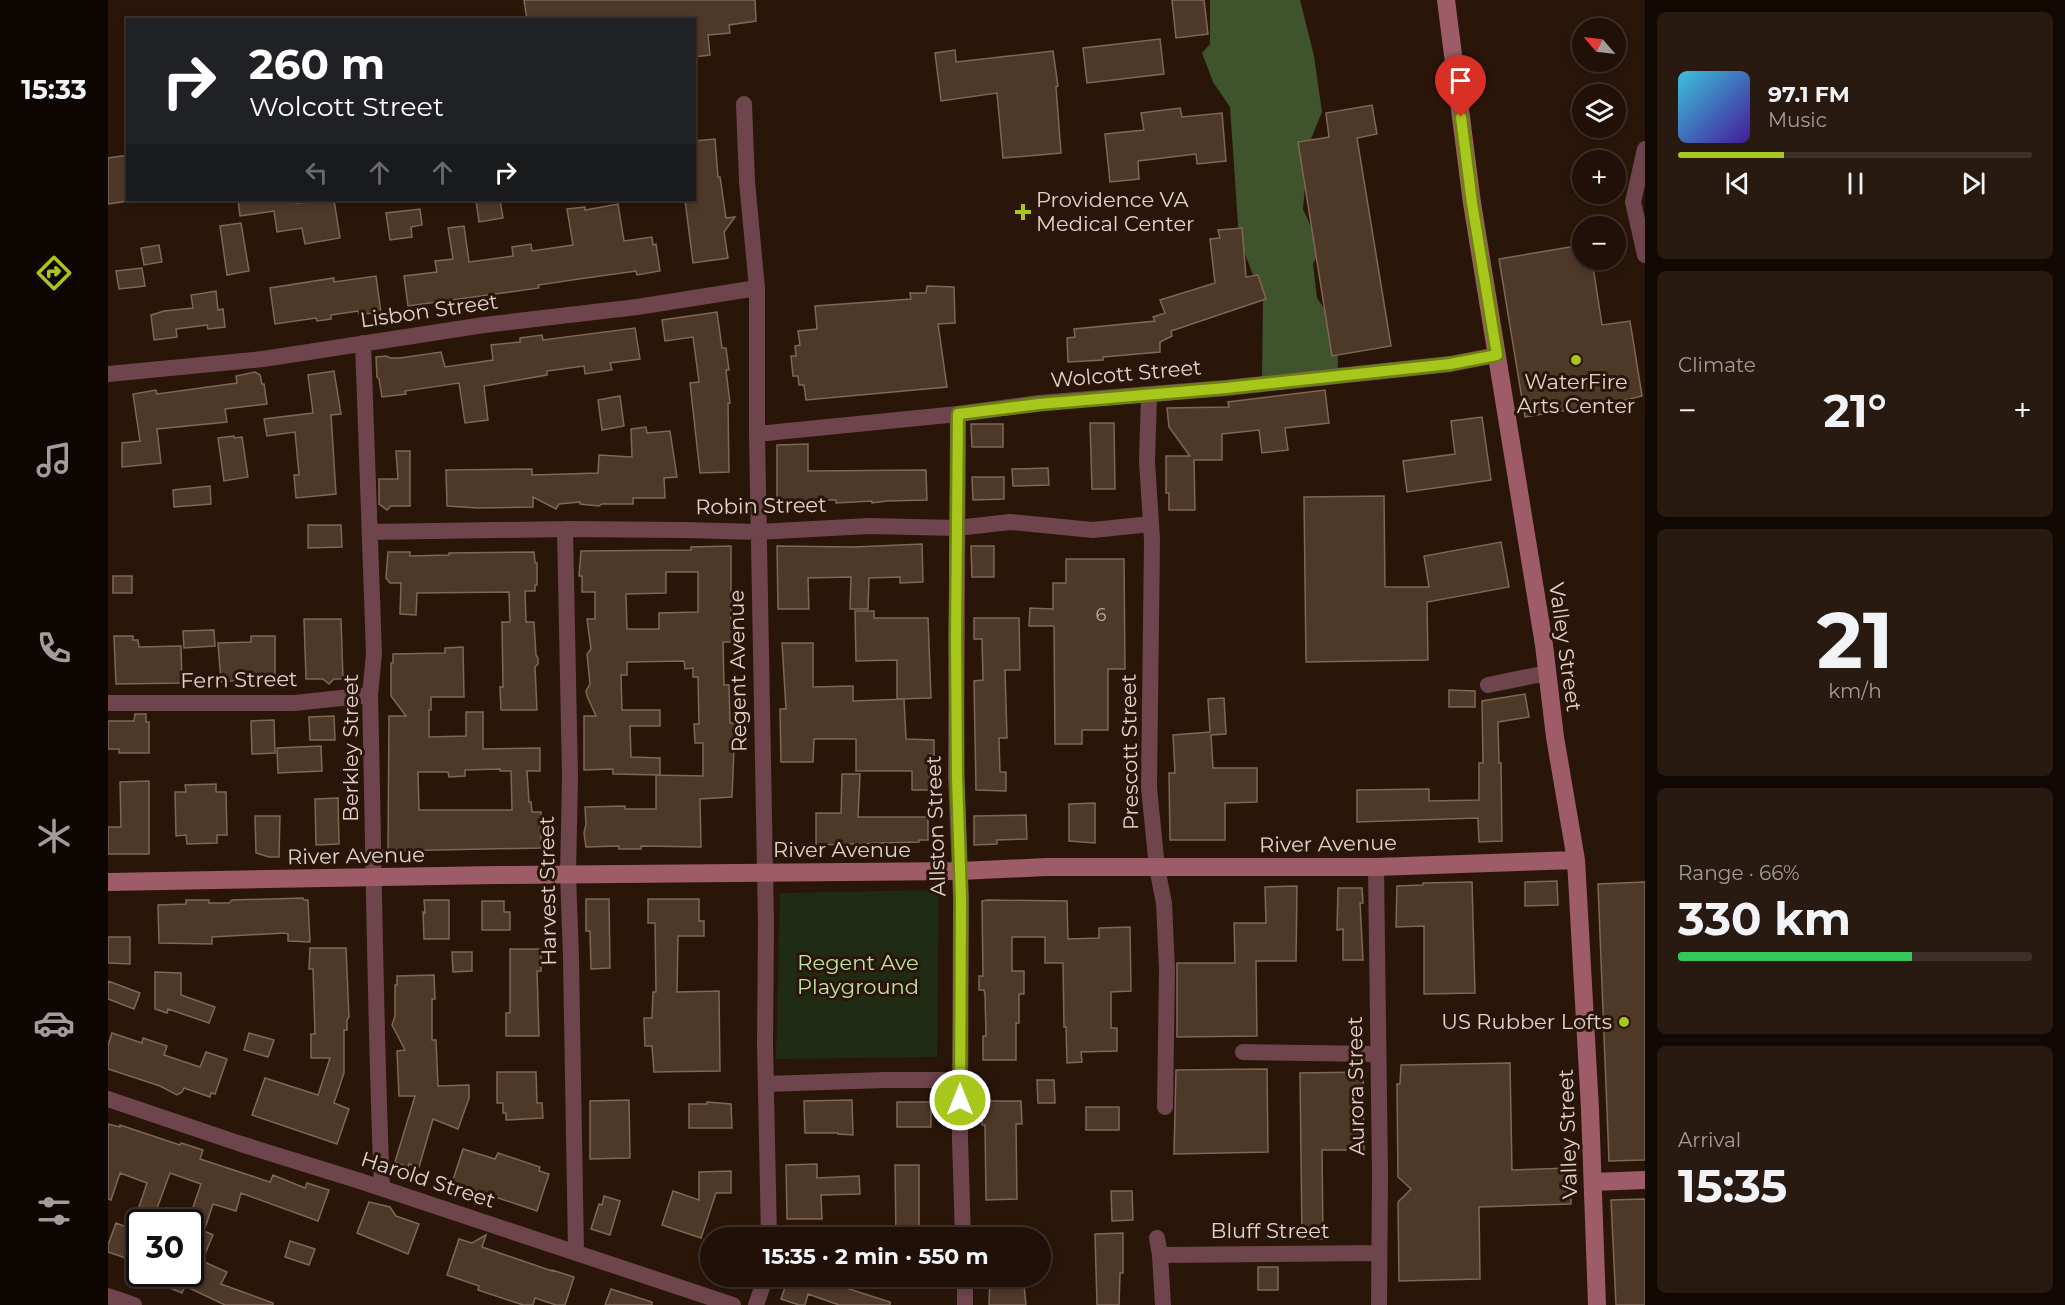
<!DOCTYPE html>
<html lang="en">
<head>
<meta charset="utf-8">
<style>
  body { margin:0; font-family:Montserrat,sans-serif; background:#281911; color:#f1f3f6; height:100vh; display:flex; flex-direction:column; font-size:22px; white-space:nowrap }
  * { box-sizing:border-box; margin:0 }
  p { font-size:20px; color:#a29d9b }
  .icon { flex:none; width:33px; height:33px; fill:none; stroke:currentColor; stroke-width:2; stroke-linecap:round; stroke-linejoin:round }
  .map { position:relative; flex:1; overflow:hidden }
  .drawer { display:flex; flex-direction:column; gap:12px; padding:12px; background:#120904; width:420px }
  .drawer>* { flex:none }
  .guide { position:absolute; left:18px; top:18px; width:570px; height:183px; border-radius:0px; box-shadow:0 3px 9px #0003,0 0 0 2px #3d3028; background:#202124; color:#fff; overflow:hidden }
  .needle { width:39px; rotate:298deg }
  .controls { position:absolute; left:1464px; top:18px; display:grid; gap:12px }
  .controls a { display:grid; place-items:center; width:54px; height:54px; border-radius:50%; background:#201007; box-shadow:0 3px 9px #0003,0 0 0 2px #3d3028; font-size:30px }
  .speed { position:absolute; left:18px; top:1209px; display:flex; gap:12px; font-size:30px; font-weight:700; text-align:center }
  .speed>* { display:grid; place-content:center; width:78px; height:78px; border-radius:50%; background:#201007; box-shadow:0 3px 9px #0003,0 0 0 2px #3d3028; line-height:1 }
  .speed .limit { border:3px solid #111; border-radius:9px; background:#fff; color:#111 }
  .pin { position:absolute; display:grid; place-items:center; width:51px; height:51px; color:#fff; margin:-62px -26px; border-radius:50% 50% 50% 0; rotate:-45deg; box-shadow:0 0 6px #0007 }
  .pin .icon { rotate:45deg }
  .me { position:absolute; width:66px; margin:-33px; rotate:0deg; stroke-linejoin:round; filter:drop-shadow(0 0 4px #0008) }
  .turn { display:flex; align-items:center; gap:21px; height:126px; padding:0 24px; font-size:27px }
  .turn .icon { width:78px; height:78px; stroke-width:2.5 }
  .turn b { display:block; font-size:42px; line-height:51px }
  .lanes { display:flex; align-items:center; height:57px; padding:0 24px; background:#0003; justify-content:center; gap:30px; direction:ltr }
  .lanes .off { opacity:.35 }
  .big { font-size:45px; font-weight:700; line-height:1.1 }
  .drawer .tile { flex:1; display:flex; flex-direction:column; justify-content:center; gap:9px; min-width:0; padding:0 21px; border-radius:9px; background:#281911 }
  .drawer .dial { align-items:center; gap:0 }
  .dial b { font-size:78px; line-height:1 }
  .song { display:flex; align-items:center; gap:18px }
  .cover { width:72px; height:72px; border-radius:9px; background:linear-gradient(135deg,hsl(190 70% 55%),hsl(260 70% 35%)) }
  .played { height:6px; border-radius:3px; background:linear-gradient(90deg,#a8c71d 30%,#3d3028 30%) }
  .keys { display:flex; justify-content:space-around; direction:ltr }
  .heat { display:flex; justify-content:space-between; align-items:center; font-size:33px; direction:ltr }
  .charge { height:9px; border-radius:4px; background:linear-gradient(90deg,#34c759 66%,#3d3028 0) }
  .trip { position:absolute; left:592px; top:1227px; width:351px; height:60px; border-radius:30px; background:#201007; box-shadow:0 3px 9px #0003,0 0 0 2px #3d3028; font-weight:700; line-height:60px; text-align:center }
  main { display:flex; flex:1; min-height:0 }
  .menu { display:flex; flex-direction:column; width:108px; justify-content:space-around; align-items:center; background:#0d0603; color:#a29d9b }
  .menu .icon { width:42px; height:42px }
  .menu .current { color:#a8c71d }
  .menu b { font-size:27px; color:#f1f3f6 }
  .map>svg:first-child { display:block }
  .green { fill:#1f2c13 }
  .forest { fill:#3f532c }
  .building { fill:#4e3828; stroke:#7f6755; stroke-width:1.5; fill-rule:evenodd }
  .lines { fill:none; stroke-linecap:round; stroke-linejoin:round }
  .street { stroke:#6e454c; stroke-width:16 }
  .secondary { stroke:#9d5c68; stroke-width:18 }
  .route-casing { stroke:#6d8113; stroke-width:15 }
  .route { stroke:#a8c71d; stroke-width:10 }
  .poi-dot { fill:#a8c71d; stroke:#2a1509; stroke-width:2 }
  .labels { text-anchor:middle; stroke-width:6; stroke-linejoin:round; paint-order:stroke }
  .number-label { font-size:18px; fill:#bdaca2 }
  .poi-label { font-size:21px; fill:#e2d3cb; stroke:#2a1509; text-anchor:start }
  .street-label { font-size:21px; fill:#e2d3cb; stroke:#2a1509 }
  .park-label { font-size:21px; fill:#bfe4a2; stroke:#2a1509 }
</style>
</head>
<body>
<main>
<nav class="menu">
<b>15:33</b>
<svg class="icon current" aria-label="directions" viewBox="0 0 24 24"><path d="M12 3l9 9-9 9-9-9zM9 14v-3h6M13 9l2 2-2 2"/></svg>
<svg class="icon" aria-label="music" viewBox="0 0 24 24"><path d="M9 18V5l10-2v13"/><circle cx="6" cy="18" r="3"/><circle cx="16" cy="16" r="3"/></svg>
<svg class="icon" aria-label="phone" viewBox="0 0 24 24"><path d="M5 4h4l2 5-3 2q2 4 5 5l2-3 5 2v4C11 20 4 13 5 4z"/></svg>
<svg class="icon" aria-label="climate" viewBox="0 0 24 24"><path d="M12 3v18M4 7l16 10M4 17L20 7"/></svg>
<svg class="icon" aria-label="car" viewBox="0 0 24 24"><path d="M5 17H2v-5l4-1 3-4h7l3 4 3 1v5h-3M9 17h6M6 11h13"/><circle cx="7" cy="17" r="2"/><circle cx="17" cy="17" r="2"/></svg>
<svg class="icon" aria-label="filters" viewBox="0 0 24 24"><path d="M4 7h16M4 17h16"/><circle cx="9" cy="7" r="2"/><circle cx="15" cy="17" r="2"/></svg>
</nav>
<div class="map">
<svg width="1537" height="1305" viewBox="0 0 1537 1305">
  <rect width="100%" height="100%" fill="#2a1509"/>
  <path class="green" d="M831 890 829 1057 668 1059 672 893Z"/>
  <path class="forest" d="M1102 0H1192L1206 56 1214 112 1201 144 1195 209 1213 249 1205 264 1209 298 1229 327 1230 371 1154 378 1155 300 1131 239 1122 107 1105 82 1094 53 1102 44Z"/>
  <path class="building" d="M416 0H647L648 21 621 25 622 33 600 35 602 55 586 57V20H419Z
    M1064 0H1096L1100 34 1068 38Z
    M1052 39 1056 74 979 83 975 48Z
    M847 50 848 62 945 51 950 86 948 87 953 153 895 158 889 93 833 101 827 53Z
    M1264 105 1269 134 1249 138 1283 346 1224 356 1190 142 1221 137 1218 113Z
    M1072 108 1074 117 1114 113 1118 161 1089 164 1088 154 1030 161 1031 179 1002 182 997 134 1036 130 1033 113Z
    M607 139 610 177H612L618 218 627 217 616 232 620 258 585 263 577 200H586V141Z
    M20 155V201L0 204V158Z
    M130 200H187L188 203 226 200 232 238 197 244 194 228 169 232 166 211 132 216Z
    M368 200H392L395 218 371 222Z
    M510 204 516 241 544 237 545 245 548 244 552 271 529 275 528 271 471 279 430 285 431 288 300 306 296 276 329 272 327 261 345 259 340 228 356 226 361 262 405 256 404 247 423 244 424 251 465 245 459 209 477 207V210Z
    M312 209 314 225 303 227 304 237 282 240 278 213Z
    M133 223 141 271 119 275 112 226Z
    M1134 228 1138 277 1150 275 1158 299 1063 331 1064 336 1052 342V352L995 357V360L960 362 959 338 967 337 966 329 1047 321 1045 317 1057 313 1052 300 1107 283 1102 239 1112 238 1110 230Z
    M51 245 54 262 36 265 33 248Z
    M1474 245V260H1484L1494 325 1522 321 1534 396 1510 402 1417 417 1391 259Z
    M34 268 37 286 11 289 8 271Z
    M268 276 273 313 251 314 250 311 223 315V319L209 321 208 318 167 324 162 288 226 278V282Z
    M819 286 846 287 847 323 830 324 839 387 698 400 696 385H691L690 376H685L683 356H688L687 346 692 345 690 331 709 329 707 306 803 299 802 293H818Z
    M108 291 110 310 115 309 117 327 100 329 99 325 68 329 69 337 46 340 43 315 56 311 85 308 83 295Z
    M609 312 614 348H618L621 370H618L622 403H620L621 472 592 473 582 383 591 382 585 337 557 341 554 320Z
    M527 328 532 359 502 363 504 370 477 374 476 366 439 371V375L376 386 380 420 357 423 351 383 297 391 298 394 274 397 271 379 269 377 268 357 278 356 282 358H292L333 352 337 367 385 360 383 345 412 342V338L434 335 435 340Z
    M226 371 233 414 223 415 228 494 188 498 186 475H191L187 432 159 436 156 419 205 413 200 375Z
    M147 372 152 375 154 384H156L159 404 117 409 119 422 49 429 53 463 14 467V443L32 441 25 394 48 390 49 394 129 383 128 376Z
    M1217 390 1221 423 1177 428 1180 450 1154 453 1151 430 1114 434V460H1086L1087 510H1061V493H1058V456H1082L1061 427 1059 408 1121 407 1120 402Z
    M512 396 516 426 494 430 490 400Z
    M1374 417 1383 480 1299 492 1295 461 1347 454 1343 421Z
    M982 423H1006L1007 489H984Z
    M863 424H895V447H864Z
    M538 427 539 433 562 431 569 477 556 478 557 498H525V504H494L491 506 472 504V502L451 504 448 509 425 497V507L370 508 339 506 338 470 424 469V475L490 473 491 455 524 457 523 429Z
    M126 436V438L134 437 140 477 116 481 110 438Z
    M700 444V471L818 470 819 500 779 501 764 503V501L728 503V500H700V503L669 504V445Z
    M288 451H302V506H283L279 510 271 504V479H290Z
    M940 468 941 485 905 486 904 469Z
    M864 477H896V499L865 500Z
    M102 486 103 504 66 507 65 490Z
    M1276 496 1277 587H1321L1316 556 1393 542 1401 587 1319 602 1320 660 1198 662 1196 497Z
    M200 525H233L234 547 200 548Z
    M814 544 815 582 792 583V577L761 578 760 609H742L743 577 700 578 701 609H670L669 546 746 547Z
    M623 546V619H625L626 642H615L616 685H621L622 723H627L624 797 592 799 593 847 533 846V849H511V846L478 847 476 833 478 824 477 807 517 806V809H548V775L595 776V743H587L586 724H591L590 677H585V668L577 669 576 661 519 662V675H513L514 710H552V726H522L523 757 552 758V775L505 774V769L476 770V716H488L479 696 478 691 482 684 479 654 483 649 479 619H487V592H474V576H471L473 551 583 550V547ZM558 572H590V612L551 613V629H519L518 594 558 593Z
    M863 546H886V577H864Z
    M280 552H302V556L341 555V553L426 552 427 563H429V585H427V591H417L418 622H426L428 655 430 658V664L427 667 429 710H393L392 687H395L394 622H402L401 592 309 593 308 615 292 614 293 583H282L278 578Z
    M958 559H1016L1017 669H1000V730H974V744H947L946 626H921L922 608 945 609V583H958Z
    M5 576H24V593H5Z
    M747 611H766V618H820L823 698 789 699V660L748 661Z
    M866 618H911L912 670H897L899 738H891L892 772H898V791L868 790 866 681 875 680 874 639H866Z
    M196 619H233L235 679H226L221 684 215 679H198Z
    M106 630 107 646 76 648 75 631Z
    M6 636H25V640H30L31 647 73 646 74 683 8 684Z
    M143 636H167V677L113 682 110 643 143 642Z
    M674 643H705V687L745 686V701L796 699 798 739 826 740V755L822 754V790H804V771H748V739H706L705 762H673L672 709H678Z
    M355 647 356 697H323V710H321V737L358 736V712H375V749L432 748V771H419L421 802H423L424 812H433V848L280 851 281 716H298L283 696V663H285V654L337 653V648ZM392 769V771H403L404 810H311L310 772H340L341 777 357 776V770Z
    M1341 690 1367 691V707H1341Z
    M1417 694 1421 717 1390 722 1391 763H1393L1394 841 1371 842 1370 818 1249 822V790L1321 789V801L1371 800V763H1375L1374 701Z
    M1116 698 1118 734 1103 735 1105 768H1149V802L1117 803V840H1062L1061 773H1067L1065 735 1102 732 1100 699Z
    M27 714H38V722H41V753H11V749H0V721H26Z
    M226 716 227 740H202L201 717Z
    M166 720 167 753 144 754 143 721Z
    M213 746 214 771 170 773 169 748Z
    M734 774H752L750 817H820V840H811V842L708 845V813H733Z
    M41 781V854H0V827H13L12 782Z
    M108 784V792H118L119 835H109V843L79 844 78 835 68 836 67 792H78L77 785Z
    M230 798 231 844 208 845 207 799Z
    M987 803V843L961 841V804Z
    M918 815 919 839 889 840V844L866 845V816Z
    M147 816H172L171 857H161L148 853Z
    M1449 881 1450 905 1417 906V882Z
    M1364 882 1367 993 1316 994V926L1288 927 1289 886 1315 885V883Z
    M1537 882V1160L1501 1161 1490 884Z
    M1189 886 1188 961H1148L1149 1036 1069 1037V963H1127L1126 923H1158L1157 887Z
    M1230 888H1254L1255 903H1252L1255 960H1235V929L1229 930Z
    M195 898 196 900H200L202 942 180 941V934L177 933 104 937V944L51 943 50 905 78 904V900H101V903H121L124 900Z
    M478 899H501L502 968 483 969 482 931H478Z
    M540 899H591V921H596V936H570L569 992 611 991 612 1071 546 1072 544 1046H537L536 1018H544L545 992H548L547 923H540Z
    M316 900H341V939H316L315 912 317 913Z
    M879 900 959 901 960 939 991 938V928L1022 927 1023 991 1003 992V1028H1009V1051L973 1052 974 1062 959 1063 958 1027H956L955 963H937V937H904V971H916V994H911V1023H908V1060H875V1036H878L877 995 876 990H871V976H875L874 901Z
    M374 901H396V912H402V930H374Z
    M0 937H22V964L0 963Z
    M202 948H238L241 1017 239 1020V1030H236V1073L226 1103 241 1109 229 1144 144 1115 157 1078 210 1095 222 1058H203V1034H207L205 969H201Z
    M402 949H433V971H429L431 1036H398V1013H402Z
    M344 952H364V971L345 972Z
    M47 972 73 973V995L107 1007 101 1023 60 1009 59 1013 47 1009Z
    M326 975 327 999H324V1040H328L330 1086 361 1085V1098L350 1129 325 1119 311 1167 301 1164 300 1167 287 1162 307 1096H291L289 1051 297 1050 284 1025 287 1016V985H289V976Z
    M0 981 32 993 26 1009 0 999Z
    M4 1033 34 1043 35 1038 59 1046 56 1055 92 1067 98 1052 119 1059 107 1094 103 1093 102 1097 76 1088 74 1092 69 1095 52 1086 0 1069V1046Z
    M141 1033 166 1040 160 1057 136 1050Z
    M1402 1063 1404 1170 1462 1168 1463 1204 1371 1207 1372 1279 1291 1281 1290 1202 1303 1189 1290 1177 1289 1084H1292L1293 1065Z
    M1159 1069 1160 1152 1066 1154 1068 1070Z
    M389 1072H428L429 1103H434L435 1118 398 1120V1113H395V1103H389Z
    M1255 1072 1256 1150H1214L1215 1239H1194L1192 1073Z
    M929 1080H946L947 1103H930Z
    M521 1100 522 1158 482 1159V1101Z
    M744 1100 745 1135 730 1134V1133H697L696 1101Z
    M874 1101H913L914 1124H908L909 1199 878 1200 877 1125H874Z
    M599 1102 623 1104 624 1128H581V1104H599Z
    M789 1102H823V1127H789Z
    M978 1107H1011V1130H978Z
    M0 1124 12 1127V1125L72 1145 73 1143 95 1150 92 1159 162 1182 165 1175 197 1188 199 1183 221 1190 210 1221 133 1193 128 1211 105 1204 96 1231 105 1235 94 1261 119 1272 113 1284 165 1303V1305H117L77 1286 74 1293 28 1274H82V1222H80L93 1184 62 1173 44 1222H26L39 1183 12 1173 3 1200 0 1199Z
    M355 1149 387 1159 390 1153 432 1167 431 1171 441 1174 429 1211 369 1191 367 1198 342 1189Z
    M709 1164V1178L751 1176 752 1194 713 1195 714 1219H679L678 1165Z
    M787 1165H811V1238H788Z
    M623 1171V1193H608L593 1238 554 1225 565 1191 591 1200V1172Z
    M1003 1191H1024L1025 1220 1004 1221Z
    M496 1196 512 1201 502 1235 483 1229 491 1204 494 1205Z
    M1537 1199V1305H1508L1503 1200Z
    M261 1202 282 1207 288 1216 311 1224 300 1254 249 1233Z
    M8 1223 32 1232V1263L0 1252V1245Z
    M1015 1233V1273H1012L1011 1305H989L987 1234Z
    M378 1235 374 1247 444 1271V1270L466 1277 457 1305H448L427 1298 425 1305H415L370 1290 371 1286 339 1275 351 1239 364 1243Z
    M182 1241 207 1249 201 1265 177 1257Z
    M1150 1267H1170V1290H1150Z
    M681 1276H738L735 1287 782 1302V1305H731L700 1294 697 1305H691L673 1299Z
    M882 1276H915L918 1305H881Z
    M503 1289 544 1302V1305H497Z"/>
  <g class="lines">
    <path class="street" d="M636 104 639 182 649 288V434L658 925 657 1045 661 1238
      M1537 149 1525 202 1537 255
      M255 343 266 654 262 695C266 860 267 1024 274 1188
      M0 374 155 359 376 325 529 307 649 288
      M1041 395 1039 461 1044 540 1041 788 1049 868 1056 903 1059 970 1057 1107
      M850 414 848 777 853 899 852 1139 855 1238
      M649 434 850 414 931 403 1118 388 1342 364 1389 355
      M457 529 462 777 460 875 463 958 468 1253
      M262 532 457 529 577 530 651 532 761 526 849 528 902 522 985 530 1043 524
      M1380 685 1439 673
      M0 703H186L262 695
      M1268 867 1272 1175 1271 1305
      M1135 1052 1269 1054
      M658 1084 776 1080H853
      M0 1099 133 1144 252 1181 625 1305
      M1049 1238 1052 1255 1055 1305
      M1052 1255 1271 1253
      M857 1276V1305
      M0 1296 26 1305
      M648 1305 658 1276"/>
    <path class="secondary" d="M1338 0 1364 203 1436 645 1447 737 1468 860 1482 1109 1489 1305
      M0 882 388 875 852 871 938 867H1268L1468 860
      M1485 1182 1537 1180"/>
  </g>
  <g class="lines">
    <g class="route-casing">
      <path id="route" d="M852 1100 853 899 849 777 848 637 850 414 931 404 1118 388 1342 364 1389 355 1364 203 1353 117"/>
    </g>
    <use href="#route" class="route"/>
  </g>
  <g class="poi-dot">
    <path d="M912 203h6v6h6v6h-6v6h-6v-6h-6v-6h6z"/>
    <circle cx="1468" cy="360" r="6"/>
    <circle cx="1516" cy="1022" r="6"/>
  </g>
  <g class="labels">
    <g class="number-label">
      <text x="993" y="621">6</text>
    </g>
    <g class="poi-label">
      <text x="928" y="207">Providence VA<tspan x="928" dy="24">Medical Center</tspan></text>
      <text x="1468" y="389" text-anchor="middle">WaterFire<tspan x="1468" dy="24">Arts Center</tspan></text>
      <text x="1504" y="1029" text-anchor="end">US Rubber Lofts</text>
    </g>
    <g class="street-label">
      <text transform="translate(321 311) rotate(-8)" y="7">Lisbon Street</text>
      <text transform="translate(1018 374) rotate(-5)" y="7">Wolcott Street</text>
      <text transform="translate(653 506) rotate(-1)" y="7">Robin Street</text>
      <text transform="translate(1457 647) rotate(82)" y="7">Valley Street</text>
      <text transform="translate(630 671) rotate(-91)" y="7">Regent Avenue</text>
      <text transform="translate(131 680) rotate(-1)" y="7">Fern Street</text>
      <text transform="translate(243 748) rotate(-90)" y="7">Berkley Street</text>
      <text transform="translate(1022 752) rotate(-91)" y="7">Prescott Street</text>
      <text transform="translate(828 826) rotate(-92)" y="7">Allston Street</text>
      <text transform="translate(1220 844) rotate(-1)" y="7">River Avenue</text>
      <text x="734" y="857">River Avenue</text>
      <text transform="translate(248 856) rotate(-1)" y="7">River Avenue</text>
      <text transform="translate(440 891) rotate(-91)" y="7">Harvest Street</text>
      <text transform="translate(1248 1086) rotate(-91)" y="7">Aurora Street</text>
      <text transform="translate(1460 1134) rotate(-92)" y="7">Valley Street</text>
      <text transform="translate(320 1180) rotate(18)" y="7">Harold Street</text>
      <text x="1162" y="1238">Bluff Street</text>
    </g>
    <g class="park-label">
      <text x="750" y="970">Regent Ave<tspan x="750" dy="24">Playground</tspan></text>
    </g>
  </g>
</svg>
<div class="controls">
<a><svg class="needle" viewBox="-14 -14 28 28"><path d="M0-13l5 13h-10z" fill="#e53935"/><path d="M0 13l5-13h-10z" fill="#a29d9b"/></svg></a>
<a><svg class="icon" aria-label="layers" viewBox="0 0 24 24"><path d="M12 4l9 5-9 5-9-5zM3 14l9 5 9-5"/></svg></a>
<a>+</a>
<a>−</a>
</div>
<div class="speed"><div class="limit">30</div></div>
<div class="pin" style="left:1353px;top:117px;background:#d93025"><svg class="icon" aria-label="arrive" viewBox="0 0 24 24"><path d="M6 21V4h12l-3 4 3 4H6"/></svg></div>
<svg class="me" style="left:852px;top:1100px" viewBox="-20 -20 40 40"><circle r="17" fill="#a8c71d" stroke="#fff" stroke-width="3"/><path d="M0-11L8 9 0 5-8 9z" fill="#fff"/></svg>
<div class="trip">15:35 · 2 min · 550 m</div>
<div class="guide">
<div class="turn"><svg class="icon" aria-label="right" viewBox="0 0 24 24"><path d="M7 20v-9h11M14 6l5 5-5 5"/></svg><div><b>260 m</b>Wolcott Street</div></div>
<div class="lanes"><svg class="icon off" aria-label="left" viewBox="0 0 24 24"><path d="M17 20v-9H6M10 6l-5 5 5 5"/></svg><svg class="icon off" aria-label="ahead" viewBox="0 0 24 24"><path d="M12 20V5M6 11l6-6 6 6"/></svg><svg class="icon off" aria-label="ahead" viewBox="0 0 24 24"><path d="M12 20V5M6 11l6-6 6 6"/></svg><svg class="icon" aria-label="right" viewBox="0 0 24 24"><path d="M7 20v-9h11M14 6l5 5-5 5"/></svg></div>
</div>
</div>
<section class="drawer">
<div class="tile">
<div class="song"><i class="cover"></i><div><b>97.1 FM</b><p>Music</p></div></div>
<div class="played"></div>
<div class="keys"><svg class="icon" aria-label="previous" viewBox="0 0 24 24"><path d="M18 5L8 12l10 7zM5 5v14"/></svg><svg class="icon" aria-label="pause" viewBox="0 0 24 24"><path d="M8 5v14M16 5v14"/></svg><svg class="icon" aria-label="next" viewBox="0 0 24 24"><path d="M6 5l10 7-10 7zM19 5v14"/></svg></div>
</div>
<div class="tile"><p>Climate</p>
<div class="heat"><a>−</a><b class="big">21°</b><a>+</a></div>
</div>
<div class="tile dial"><b>21</b><p>km/h</p></div>
<div class="tile"><p>Range · 66%</p><b class="big">330 km</b><div class="charge"></div></div>
<div class="tile"><p>Arrival</p><b class="big">15:35</b></div>
</section>
</main>
</body>
</html>
